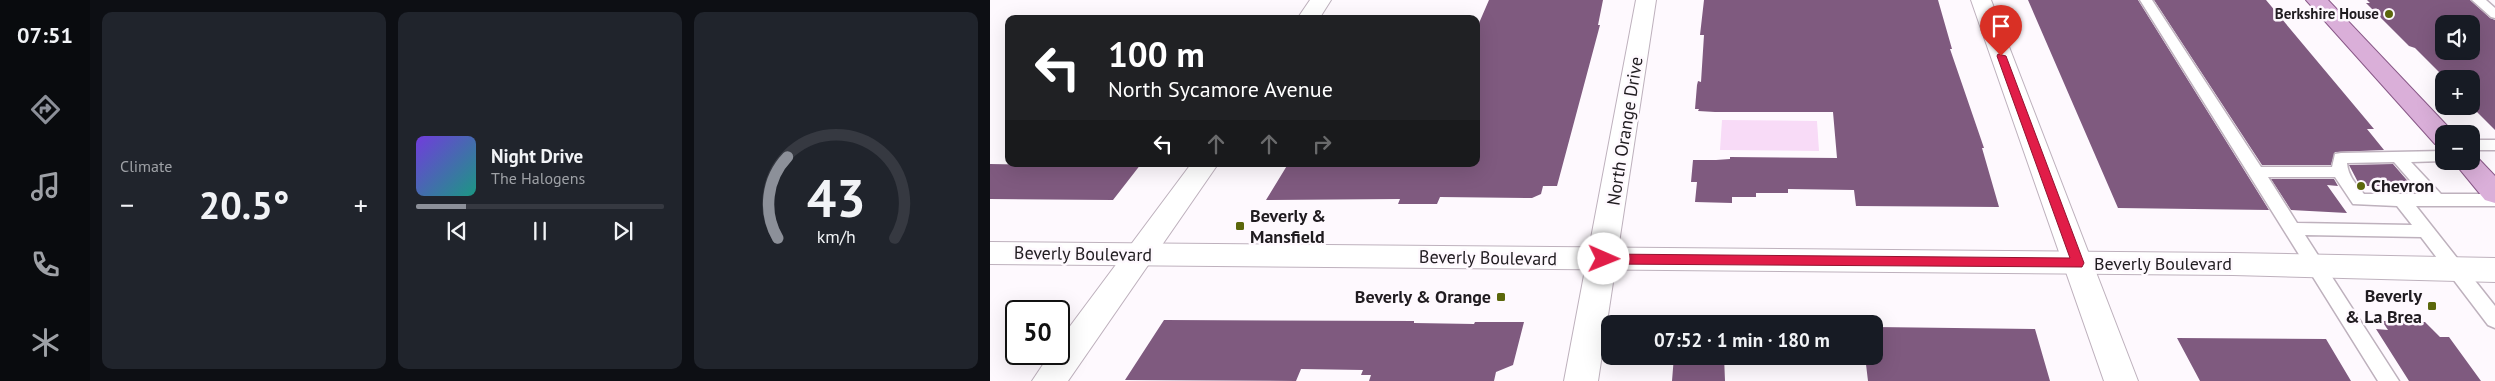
<!DOCTYPE html>
<html lang="en">
<head>
<meta charset="utf-8">
<style>
  body { margin:0; font-family:"PT Sans",sans-serif; background:#20242c; color:#f1f3f6; height:100vh; display:flex; flex-direction:column; font-size:19px; white-space:nowrap }
  * { box-sizing:border-box; margin:0 }
  p { font-size:16px; color:#9ea1a6 }
  .icon { flex:none; width:28px; height:28px; fill:none; stroke:currentColor; stroke-width:2; stroke-linecap:round; stroke-linejoin:round }
  .map { position:relative; flex:1; overflow:hidden }
  .side { display:flex; flex-direction:column; gap:12px; padding:12px; background:#0d0f14; width:900px }
  .side>* { flex:none }
  .guide { position:absolute; left:15px; top:15px; width:475px; height:152px; border-radius:10px; box-shadow:0 5px 20px #0002; background:#202124; color:#fff; overflow:hidden }
  .fabs { position:absolute; left:1445px; top:15px; display:grid; gap:10px }
  .fabs a { display:grid; place-items:center; width:45px; height:45px; border-radius:10px; background:#171b24; box-shadow:0 5px 20px #0002; font-size:25px }
  .speed { position:absolute; left:15px; top:300px; display:flex; gap:10px; font-size:25px; font-weight:700; text-align:center }
  .speed>* { display:grid; place-content:center; width:65px; height:65px; border-radius:50%; background:#171b24; box-shadow:0 5px 20px #0002; line-height:1 }
  .speed .limit { border:2px solid #111; border-radius:8px; background:#fff; color:#111 }
  .pin { position:absolute; display:grid; place-items:center; width:42px; height:42px; color:#fff; margin:-51px -21px; border-radius:50% 50% 50% 0; rotate:-45deg; box-shadow:0 0 5px #0007 }
  .pin .icon { rotate:45deg }
  .me { position:absolute; width:55px; margin:-28px; rotate:91deg; stroke-linejoin:round; filter:drop-shadow(0 0 4px #0008) }
  .turn { display:flex; align-items:center; gap:18px; height:105px; padding:0 20px; font-size:22px }
  .turn .icon { width:65px; height:65px; stroke-width:2.5 }
  .turn b { display:block; font-size:35px; line-height:42px }
  .lanes { display:flex; align-items:center; height:48px; padding:0 20px; background:#0003; justify-content:center; gap:25px; direction:ltr }
  .lanes .off { opacity:.35 }
  .big { font-size:38px; font-weight:600; line-height:1.1 }
  .side .card { flex:1; display:flex; flex-direction:column; justify-content:center; gap:8px; min-width:0; padding:0 18px; border-radius:10px; background:#20242c }
  .side .dial { align-items:center; gap:0 }
  .dial svg { height:130px; overflow:visible; fill:none; stroke:#363941; stroke-width:7; stroke-linecap:round; text-anchor:middle }
  .dial text { fill:#f1f3f6; stroke:none }
  .song { display:flex; align-items:center; gap:15px }
  .cover { width:60px; height:60px; border-radius:8px; background:linear-gradient(135deg,hsl(260 70% 55%),hsl(170 70% 35%)) }
  .played { height:5px; border-radius:2px; background:linear-gradient(90deg,#8c9099 20%,#363941 20%) }
  .keys { display:flex; justify-content:space-around; direction:ltr }
  .heat { display:flex; justify-content:space-between; align-items:center; font-size:28px; direction:ltr }
  .side .tiles { flex:1; display:grid; gap:12px; grid-template-columns:repeat(3,1fr) }
  .trip { position:absolute; left:611px; top:315px; width:282px; height:50px; border-radius:10px; background:#171b24; box-shadow:0 5px 20px #0002; font-weight:600; line-height:50px; text-align:center }
  main { display:flex; flex:1; min-height:0 }
  .tab-bar { display:flex; flex-direction:column; width:90px; justify-content:space-around; align-items:center; background:#090b0e; color:#9ea1a6 }
  .tab-bar .icon { width:35px; height:35px }
  .tab-bar .active { color:#8c9099 }
  .tab-bar b { font-size:22px; color:#f1f3f6 }
  .map>svg:first-child { display:block }
  .green { fill:#f8dbf7 }
  .building { fill:#7f5a7f; fill-rule:evenodd }
  .lines { fill:none; stroke-linecap:round; stroke-linejoin:round }
  .lane-casing { stroke:#beb1bd; stroke-width:3 }
  .street-casing { stroke:#beb1bd; stroke-width:2 }
  .secondary-casing { stroke:#beb1bd; stroke-width:2 }
  .primary-casing { stroke:#895988; stroke-width:2 }
  .lane { fill:#fff; fill-rule:evenodd }
  .street { fill:#fff; fill-rule:evenodd }
  .secondary { fill:#fff; fill-rule:evenodd }
  .primary { fill:#daafd9; fill-rule:evenodd }
  .route { fill:#e11d48; stroke:#92132f }
  .poi-dot { fill:#5b670b; stroke:#fef9fe; stroke-width:2 }
  .labels { text-anchor:middle; stroke-width:5; stroke-linejoin:round; paint-order:stroke }
  .far-poi-label { font-size:15px; font-weight:bold; fill:#201c20; stroke:#fef9fe; text-anchor:end }
  .street-label { font-size:18px; fill:#201c20; stroke:#fef9fe }
  .poi-label { font-size:18px; font-weight:bold; fill:#201c20; stroke:#fef9fe; text-anchor:start }
</style>
</head>
<body>
<main>
<nav class="tab-bar">
<b>07:51</b>
<svg class="icon active" aria-label="directions" viewBox="0 0 24 24"><path d="M12 3l9 9-9 9-9-9zM9 14v-3h6M13 9l2 2-2 2"/></svg>
<svg class="icon" aria-label="music" viewBox="0 0 24 24"><path d="M9 18V5l10-2v13"/><circle cx="6" cy="18" r="3"/><circle cx="16" cy="16" r="3"/></svg>
<svg class="icon" aria-label="phone" viewBox="0 0 24 24"><path d="M5 4h4l2 5-3 2q2 4 5 5l2-3 5 2v4C11 20 4 13 5 4z"/></svg>
<svg class="icon" aria-label="climate" viewBox="0 0 24 24"><path d="M12 3v18M4 7l16 10M4 17L20 7"/></svg>
</nav>
<section class="side">
<div class="tiles">
<div class="card"><p>Climate</p>
<div class="heat"><a>−</a><b class="big">20.5°</b><a>+</a></div>
</div>
<div class="card">
<div class="song"><i class="cover"></i><div><b>Night Drive</b><p>The Halogens</p></div></div>
<div class="played"></div>
<div class="keys"><svg class="icon" aria-label="previous" viewBox="0 0 24 24"><path d="M18 5L8 12l10 7zM5 5v14"/></svg><svg class="icon" aria-label="pause" viewBox="0 0 24 24"><path d="M8 5v14M16 5v14"/></svg><svg class="icon" aria-label="next" viewBox="0 0 24 24"><path d="M6 5l10 7-10 7zM19 5v14"/></svg></div>
</div>
<div class="card dial"><svg viewBox="0 0 100 80">
<path d="M14 69A42 42 0 1 1 86 69"/>
<path d="M14 69A42 42 0 0 1 20 19" stroke="#8c9099"/>
<text x="50" y="56" font-size="32" font-weight="700">43</text>
<text x="50" y="72" font-size="11">km/h</text>
</svg></div>
</div>
</section>
<div class="map">
<svg width="1505" height="381" viewBox="0 0 1505 381">
  <rect width="100%" height="100%" fill="#fef9fe"/>
  <path class="green" d="M732 120 827 121 829 151 730 150Z"/>
  <path class="building" d="M499 0H613L608 25H610L567 186H553L551 194 542 198 450 197 447 204H408L410 199 276 200 298 164H486V30Z
    M714 0H948L962 49H960L994 148H992L1009 207 866 206 864 190 798 189V193H766V197H742V203L705 202 707 182H701L703 160H726L740 159V157L847 158 843 112H725L708 111 709 109H705L707 85 708 81 711 82 714 35H710Z
    M1038 0H1148L1279 210 1128 208Z
    M1164 0H1276L1384 129H1377L1394 150 1345 152 1341 165H1272Z
    M1377 0H1480L1500 18 1505 20V130L1481 106V79H1456L1425 48 1419 46 1376 3H1380ZM1454 24H1481V51H1454Z
    M0 164 54 165 151 164 123 200 0 199Z
    M1403 164 1422 186H1370L1359 165Z
    M1281 179H1344L1348 186 1337 185 1357 213 1301 210Z
    M174 320 424 321V323L484 324 485 322H534L523 365 506 372 504 381H379L381 375H371L373 370 311 369 306 381 135 380Z
    M1392 321 1435 322 1450 337H1459L1491 381H1419L1386 329 1398 330Z
    M885 327 1045 329 1060 381H878L875 356H885Z
    M1187 338 1336 339 1361 381H1210Z
    M684 356H734L735 381H682Z"/>
  <g class="lines">
    <g class="lane-casing">
      <path id="lane" d="M1150 0H1162L1271 167H1342L1345 154 1351 153 1454 151V161L1421 162 1451 194H1505V206H1426L1505 306V328L1498 325 1431 237 1315 235 1409 381H1388ZM1404 162 1432 194H1374C1366 184 1358 176 1357 163ZM1278 177H1345L1363 204 1407 206 1422 225 1307 223Z
        M1482 0H1496L1505 8V18L1501 17Z
        M1481 140H1505V150H1481Z"/>
    </g>
    <g class="street-casing">
      <path id="street" d="M320 0H341L329 19H307Z
        M646 0H666L608 381H574Z
        M981 0H1001L1148 381H1114Z
        M201 164H228L78 381H42L60 354H69V341Z"/>
    </g>
    <g class="secondary-casing">
      <path id="secondary" d="M0 242 1243 253 1505 258V282L1243 275 0 264Z"/>
    </g>
    <g class="primary-casing">
      <path id="primary" d="M1316 0H1338L1463 132 1464 134H1454V146L1445 144Z
        M1481 154 1485 155 1505 176V203L1495 200 1463 161H1481Z"/>
    </g>
    <use href="#lane" class="lane"/>
    <use href="#street" class="street"/>
    <use href="#secondary" class="secondary"/>
    <use href="#primary" class="primary"/>
  </g>
  <path class="route" d="M1008 54 1016 56 1094 263 1092 267 614 264 608 259 614 254 1080 258 1007 56Z"/>
  <g class="poi-dot">
    <circle cx="1399" cy="14" r="5"/>
    <circle cx="1371" cy="186" r="5"/>
    <rect x="245" y="221" width="10" height="10" rx="2.5"/>
    <rect x="506" y="292" width="10" height="10" rx="2.5"/>
    <rect x="1437" y="301" width="10" height="10" rx="2.5"/>
  </g>
  <g class="labels">
    <g class="far-poi-label">
      <text x="1389" y="19">Berkshire House</text>
    </g>
    <g class="street-label">
      <text transform="translate(635 131) rotate(-81)" y="6">North Orange Drive</text>
      <text transform="translate(93 254) rotate(1)" y="6">Beverly Boulevard</text>
      <text transform="translate(498 258) rotate(1)" y="6">Beverly Boulevard</text>
      <text x="1173" y="270">Beverly Boulevard</text>
    </g>
    <g class="poi-label">
      <text x="1381" y="192">Chevron</text>
      <text x="260" y="222">Beverly &amp;<tspan x="260" dy="21">Mansfield</tspan></text>
      <text x="1432" y="302" text-anchor="end">Beverly<tspan x="1432" dy="21">&amp; La Brea</tspan></text>
      <text x="501" y="303" text-anchor="end">Beverly &amp; Orange</text>
    </g>
  </g>
</svg>
<div class="fabs">
<a><svg class="icon" aria-label="sound" viewBox="0 0 24 24"><path d="M4 9h4l5-4v14l-5-4H4zM17 9q2 3 0 6"/></svg></a>
<a>+</a>
<a>−</a>
</div>
<div class="speed"><div class="limit">50</div></div>
<div class="pin" style="left:1011px;top:56px;background:#d93025"><svg class="icon" aria-label="arrive" viewBox="0 0 24 24"><path d="M6 21V4h12l-3 4 3 4H6"/></svg></div>
<svg class="me" style="left:614px;top:259px" viewBox="-20 -20 40 40"><circle r="19" fill="#fff"/><path d="M0-13L10 11 0 6-10 11z" fill="#e11d48"/></svg>
<div class="trip">07:52 · 1 min · 180 m</div>
<div class="guide">
<div class="turn"><svg class="icon" aria-label="left" viewBox="0 0 24 24"><path d="M17 20v-9H6M10 6l-5 5 5 5"/></svg><div><b>100 m</b>North Sycamore Avenue</div></div>
<div class="lanes"><svg class="icon" aria-label="left" viewBox="0 0 24 24"><path d="M17 20v-9H6M10 6l-5 5 5 5"/></svg><svg class="icon off" aria-label="ahead" viewBox="0 0 24 24"><path d="M12 20V5M6 11l6-6 6 6"/></svg><svg class="icon off" aria-label="ahead" viewBox="0 0 24 24"><path d="M12 20V5M6 11l6-6 6 6"/></svg><svg class="icon off" aria-label="right" viewBox="0 0 24 24"><path d="M7 20v-9h11M14 6l5 5-5 5"/></svg></div>
</div>
</div>
</main>
</body>
</html>
